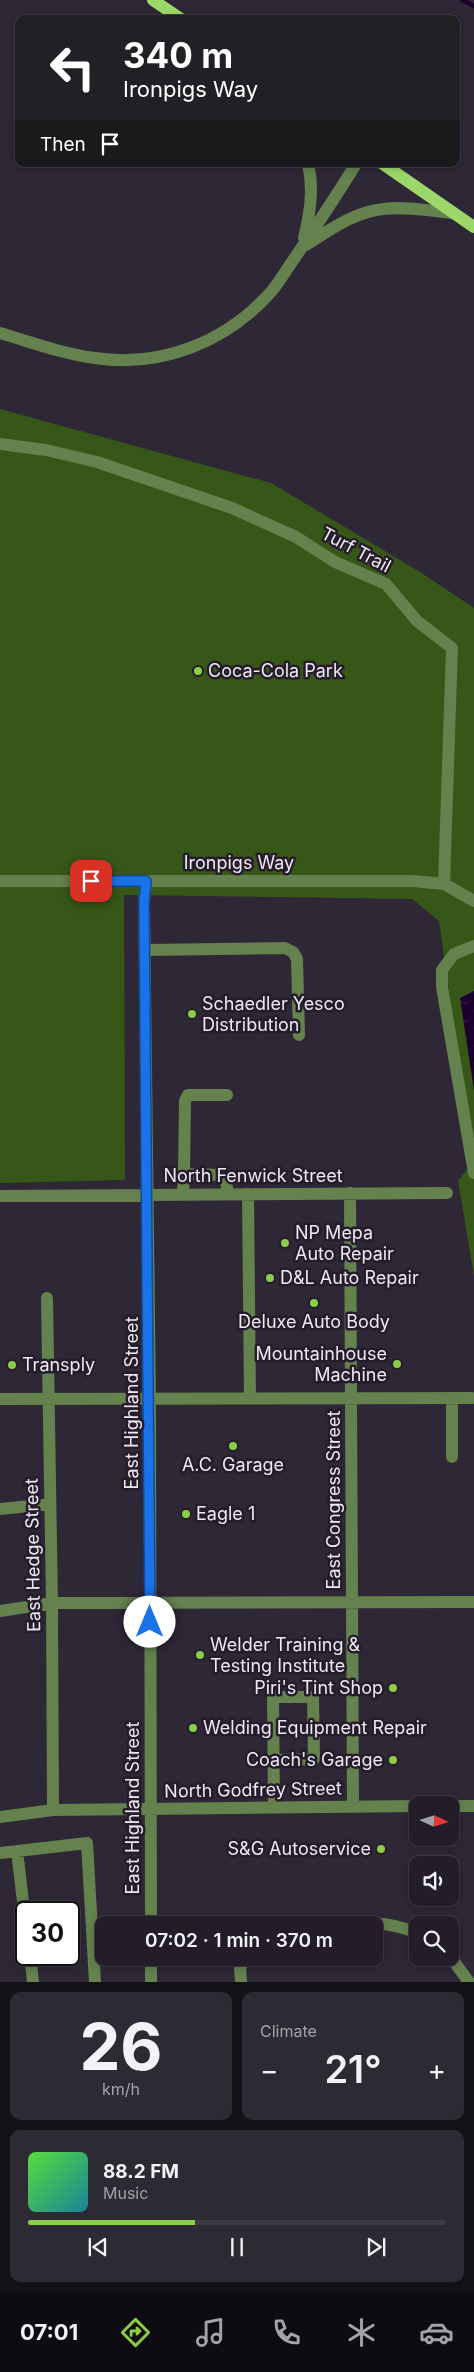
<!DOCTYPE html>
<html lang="en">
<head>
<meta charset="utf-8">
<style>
  body { margin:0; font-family:Inter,sans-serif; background:#2e2a34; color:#f1f3f6; height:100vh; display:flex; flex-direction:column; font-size:19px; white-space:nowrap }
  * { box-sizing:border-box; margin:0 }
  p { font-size:16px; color:#a2a2a8 }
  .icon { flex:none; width:28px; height:28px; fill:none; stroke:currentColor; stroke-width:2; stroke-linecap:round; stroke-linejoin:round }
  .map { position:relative; height:1982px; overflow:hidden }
  .sheet { display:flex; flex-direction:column; gap:10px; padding:10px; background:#131016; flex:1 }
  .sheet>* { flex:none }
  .hud { position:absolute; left:15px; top:15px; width:445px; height:152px; border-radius:10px; box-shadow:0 2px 8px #0003,0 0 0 1px #3f3b45; background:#202124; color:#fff; overflow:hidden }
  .needle { width:32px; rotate:94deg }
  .buttons { position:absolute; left:409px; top:1796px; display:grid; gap:10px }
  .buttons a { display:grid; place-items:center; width:50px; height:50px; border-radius:10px; background:#221d28; box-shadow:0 2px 8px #0003,0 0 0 1px #3f3b45; font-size:25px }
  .speed { position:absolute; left:15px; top:1901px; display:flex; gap:10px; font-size:25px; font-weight:700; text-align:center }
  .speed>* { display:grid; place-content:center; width:65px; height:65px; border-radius:50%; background:#221d28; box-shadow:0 2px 8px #0003,0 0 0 1px #3f3b45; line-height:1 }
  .speed .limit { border:2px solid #111; border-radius:8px; background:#fff; color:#111 }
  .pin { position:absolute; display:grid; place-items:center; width:42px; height:42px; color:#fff; margin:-21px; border-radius:10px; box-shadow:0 2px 8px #0006 }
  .me { position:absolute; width:55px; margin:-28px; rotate:0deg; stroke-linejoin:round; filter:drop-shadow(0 0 4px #0008) }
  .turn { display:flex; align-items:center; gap:18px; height:105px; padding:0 25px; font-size:22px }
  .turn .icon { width:65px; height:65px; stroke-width:2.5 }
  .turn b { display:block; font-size:35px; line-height:42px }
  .then { display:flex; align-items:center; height:48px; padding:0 25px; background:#0003; gap:10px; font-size:19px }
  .big { font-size:38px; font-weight:600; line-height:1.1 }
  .sheet .tile { flex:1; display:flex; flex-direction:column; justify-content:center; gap:8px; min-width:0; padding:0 18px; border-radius:10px; background:#2e2a34 }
  .sheet .dial { align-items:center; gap:0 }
  .dial b { font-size:65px; line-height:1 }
  .song { display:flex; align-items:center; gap:15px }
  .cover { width:60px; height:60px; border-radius:8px; background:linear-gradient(135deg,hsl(110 70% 55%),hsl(190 70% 35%)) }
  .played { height:5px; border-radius:2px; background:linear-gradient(90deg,#8ace48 40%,#3f3b45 40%) }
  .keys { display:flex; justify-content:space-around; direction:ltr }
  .heat { display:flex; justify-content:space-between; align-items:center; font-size:28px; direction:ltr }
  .sheet .tiles { flex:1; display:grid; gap:10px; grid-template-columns:1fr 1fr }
  .tile:last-child { grid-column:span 2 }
  .trip { position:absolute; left:95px; top:1916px; width:288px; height:50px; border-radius:10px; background:#221d28; box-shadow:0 2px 8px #0003,0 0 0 1px #3f3b45; font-weight:600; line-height:50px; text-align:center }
  .dock { display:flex; height:80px; justify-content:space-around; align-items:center; background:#0e0c10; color:#a2a2a8 }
  .dock .icon { width:35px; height:35px }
  .dock .on { color:#8ace48 }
  .dock b { font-size:22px; color:#f1f3f6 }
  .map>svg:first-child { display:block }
  .green { fill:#375718 }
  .water { fill:url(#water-ripples) }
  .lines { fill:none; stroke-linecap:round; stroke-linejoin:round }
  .stream { stroke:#1b002e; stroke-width:4.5 }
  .minor { stroke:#64814e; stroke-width:12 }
  .major { stroke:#9cd869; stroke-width:12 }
  .route-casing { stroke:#114b97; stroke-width:12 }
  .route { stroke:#1a73e8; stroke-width:9 }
  .poi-dot { fill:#8ace48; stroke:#251d2b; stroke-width:2 }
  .labels { text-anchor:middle; stroke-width:5; stroke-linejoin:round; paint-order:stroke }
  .street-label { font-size:18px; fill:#ede8f2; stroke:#251d2b }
  .poi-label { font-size:18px; fill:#ede8f2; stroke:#251d2b; text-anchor:start }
</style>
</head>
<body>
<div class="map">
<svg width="474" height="1982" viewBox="0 0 474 1982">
  <defs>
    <pattern id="water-ripples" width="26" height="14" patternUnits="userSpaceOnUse" patternTransform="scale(1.25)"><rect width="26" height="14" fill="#1b002e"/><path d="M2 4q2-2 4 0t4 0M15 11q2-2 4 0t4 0" fill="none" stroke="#3c254d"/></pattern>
  </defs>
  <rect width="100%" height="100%" fill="#2e2736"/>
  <path class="green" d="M0 409 271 483 420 572 474 608V1276L458 1181 473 1162 439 921 412 899 124 895 125 1180 0 1183Z"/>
  <path class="water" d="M474 991V1090L460 998Z"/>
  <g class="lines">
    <path class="stream" d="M462 0 474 6"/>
    <path class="minor" d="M304 238C310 213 314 189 308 164
      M306 245C330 230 354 212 383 209 406 206 431 211 453 213
      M0 333C31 342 63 354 95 358 161 368 226 342 270 293 279 283 286 270 294 259 315 228 336 196 356 164
      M0 444 46 450 97 462 232 508 296 537 335 562 386 584 417 621 452 648 444 884
      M0 881H413L444 884 474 901
      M146 881 144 903 150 1399 151 1925
      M474 946 454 954 442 970V987L474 1173
      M145 950 285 948 293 952 297 959 299 1035
      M184 1174 185 1101 188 1095H227
      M350 1193 353 1806
      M183 1194 184 1174 225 1175 228 1194
      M248 1194 250 1399
      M0 1196 447 1193
      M47 1298 52 1603 53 1810
      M452 1398V1457
      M0 1399 472 1398
      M0 1509 50 1504
      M0 1611 52 1603 474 1602
      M274 1760 314 1759 313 1697H273L274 1807
      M450 1806H474
      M0 1817 53 1810 418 1806
      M17 1851 26 1927
      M0 1853 87 1843 95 1982
      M363 1925C381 1921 400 1926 418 1933
      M30 1955 33 1982
      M450 1956 469 1982
      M151 1958V1982
      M241 1982 240 1968 245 1958"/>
    <path class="major" d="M153 0 181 19
      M383 164 474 227"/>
  </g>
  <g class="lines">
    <g class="route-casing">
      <path id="route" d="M91 881H146L144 903 150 1622"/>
    </g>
    <use href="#route" class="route"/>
  </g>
  <g class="poi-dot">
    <circle cx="198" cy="671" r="5"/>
    <circle cx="192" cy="1014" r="5"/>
    <circle cx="285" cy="1243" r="5"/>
    <circle cx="270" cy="1278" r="5"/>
    <circle cx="314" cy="1303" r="5"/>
    <circle cx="397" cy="1364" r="5"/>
    <circle cx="12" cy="1365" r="5"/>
    <circle cx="233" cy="1446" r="5"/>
    <circle cx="186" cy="1514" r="5"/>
    <circle cx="200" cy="1655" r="5"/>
    <circle cx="393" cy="1688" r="5"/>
    <circle cx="193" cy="1728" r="5"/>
    <circle cx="393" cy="1760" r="5"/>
    <circle cx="381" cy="1849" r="5"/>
  </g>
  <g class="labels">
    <g class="street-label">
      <text transform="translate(356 550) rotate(28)" y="6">Turf Trail</text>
      <text x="239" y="869">Ironpigs Way</text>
      <text x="253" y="1182">North Fenwick Street</text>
      <text transform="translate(132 1403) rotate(-90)" y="6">East Highland Street</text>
      <text transform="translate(334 1500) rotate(-90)" y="6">East Congress Street</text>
      <text transform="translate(33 1555) rotate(-91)" y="6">East Hedge Street</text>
      <text transform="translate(253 1790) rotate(-1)" y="6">North Godfrey Street</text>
      <text transform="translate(133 1808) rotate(-90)" y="6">East Highland Street</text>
    </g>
    <g class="poi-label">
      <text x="208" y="677">Coca-Cola Park</text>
      <text x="202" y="1010">Schaedler Yesco<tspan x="202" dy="21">Distribution</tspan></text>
      <text x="295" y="1239">NP Mepa<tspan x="295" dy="21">Auto Repair</tspan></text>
      <text x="280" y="1284">D&amp;L Auto Repair</text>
      <text x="314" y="1328" text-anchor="middle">Deluxe Auto Body</text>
      <text x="387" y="1360" text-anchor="end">Mountainhouse<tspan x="387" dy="21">Machine</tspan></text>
      <text x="22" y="1371">Transply</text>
      <text x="233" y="1471" text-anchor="middle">A.C. Garage</text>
      <text x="196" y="1520">Eagle 1</text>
      <text x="210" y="1651">Welder Training &amp;<tspan x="210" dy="21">Testing Institute</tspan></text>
      <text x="383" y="1694" text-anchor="end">Piri's Tint Shop</text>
      <text x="203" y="1734">Welding Equipment Repair</text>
      <text x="383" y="1766" text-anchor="end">Coach's Garage</text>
      <text x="371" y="1855" text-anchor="end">S&amp;G Autoservice</text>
    </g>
  </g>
</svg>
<div class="buttons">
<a><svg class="needle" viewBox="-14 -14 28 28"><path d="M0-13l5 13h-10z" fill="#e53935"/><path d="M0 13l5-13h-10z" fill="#a2a2a8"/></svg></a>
<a><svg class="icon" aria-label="sound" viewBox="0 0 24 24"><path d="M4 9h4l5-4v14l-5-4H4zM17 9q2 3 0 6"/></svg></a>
<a><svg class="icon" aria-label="search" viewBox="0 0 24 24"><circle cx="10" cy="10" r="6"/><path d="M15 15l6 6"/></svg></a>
</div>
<div class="speed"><div class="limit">30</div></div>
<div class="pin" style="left:91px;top:881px;background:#d93025"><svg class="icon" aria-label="arrive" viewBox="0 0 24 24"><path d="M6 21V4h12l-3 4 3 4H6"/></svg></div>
<svg class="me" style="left:150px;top:1622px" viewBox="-20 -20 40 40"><circle r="19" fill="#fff"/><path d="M0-13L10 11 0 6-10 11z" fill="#1a73e8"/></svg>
<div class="trip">07:02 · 1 min · 370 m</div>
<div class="hud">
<div class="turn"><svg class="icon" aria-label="left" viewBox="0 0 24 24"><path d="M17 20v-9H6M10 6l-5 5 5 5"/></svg><div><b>340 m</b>Ironpigs Way</div></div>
<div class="then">Then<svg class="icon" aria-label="arrive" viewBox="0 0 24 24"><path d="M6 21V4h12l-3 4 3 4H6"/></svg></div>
</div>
</div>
<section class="sheet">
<div class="tiles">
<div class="tile dial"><b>26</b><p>km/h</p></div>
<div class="tile"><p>Climate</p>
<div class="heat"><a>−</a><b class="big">21°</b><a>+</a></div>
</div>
<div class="tile">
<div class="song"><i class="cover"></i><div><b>88.2 FM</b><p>Music</p></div></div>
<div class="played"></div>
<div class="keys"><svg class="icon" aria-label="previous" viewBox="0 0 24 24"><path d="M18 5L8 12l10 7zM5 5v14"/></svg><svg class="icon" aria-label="pause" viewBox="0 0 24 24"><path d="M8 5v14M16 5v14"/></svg><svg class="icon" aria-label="next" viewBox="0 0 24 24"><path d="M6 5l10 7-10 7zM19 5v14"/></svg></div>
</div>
</div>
</section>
<nav class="dock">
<b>07:01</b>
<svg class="icon on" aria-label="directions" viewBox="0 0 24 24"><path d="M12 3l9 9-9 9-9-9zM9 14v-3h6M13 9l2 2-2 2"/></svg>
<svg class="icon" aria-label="music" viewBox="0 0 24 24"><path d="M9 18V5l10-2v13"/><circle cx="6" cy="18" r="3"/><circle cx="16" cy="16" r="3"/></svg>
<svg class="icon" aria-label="phone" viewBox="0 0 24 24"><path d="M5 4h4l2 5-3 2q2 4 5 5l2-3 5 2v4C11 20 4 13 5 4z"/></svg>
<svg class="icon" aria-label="climate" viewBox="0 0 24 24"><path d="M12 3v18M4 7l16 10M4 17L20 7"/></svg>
<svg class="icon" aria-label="car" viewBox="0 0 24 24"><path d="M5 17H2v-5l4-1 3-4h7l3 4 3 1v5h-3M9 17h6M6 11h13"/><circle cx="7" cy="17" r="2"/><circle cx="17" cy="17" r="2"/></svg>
</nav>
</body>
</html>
